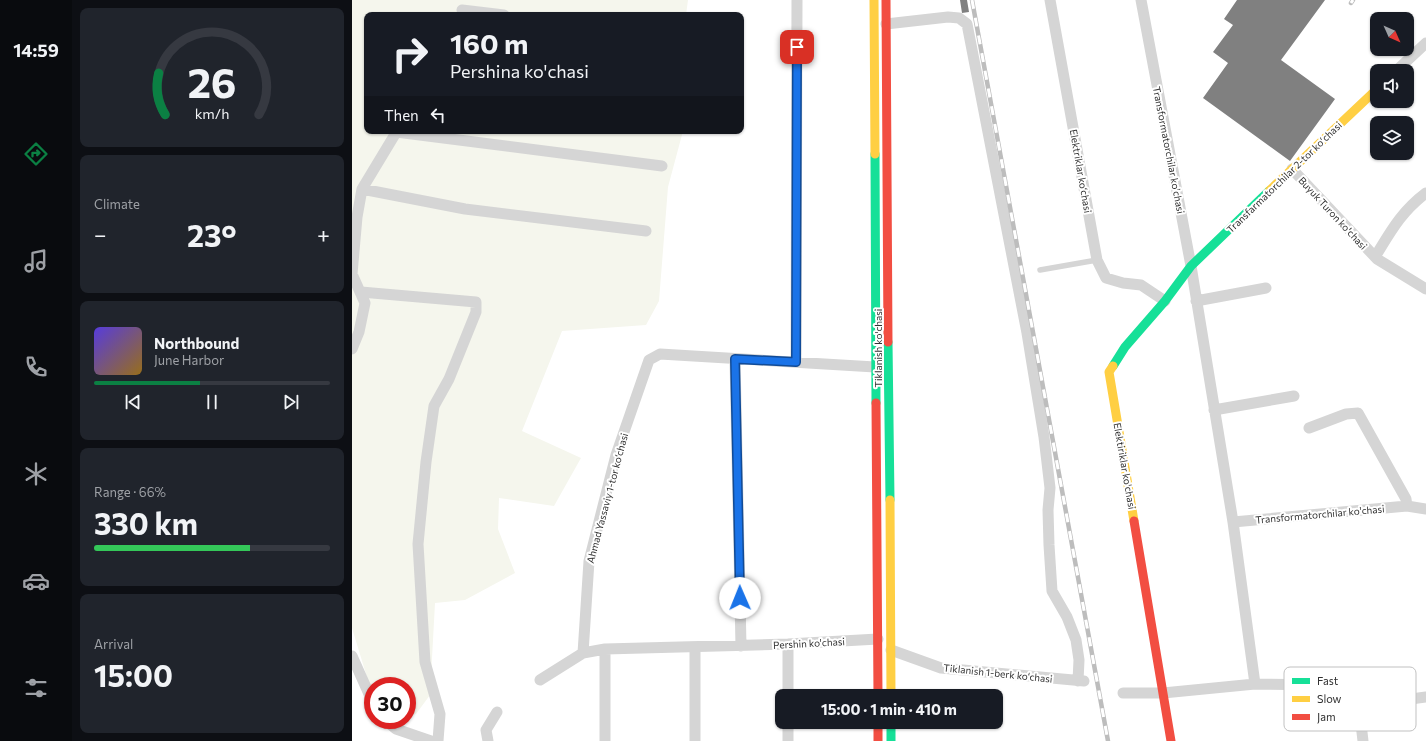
<!DOCTYPE html>
<html lang="en">
<head>
<meta charset="utf-8">
<style>
  body { margin:0; font-family:Commissioner,sans-serif; background:#20242c; color:#f1f3f6; height:100vh; display:flex; flex-direction:column; font-size:15px; white-space:nowrap }
  * { box-sizing:border-box; margin:0 }
  p { font-size:13px; color:#9ea1a6 }
  .icon { flex:none; width:22px; height:22px; fill:none; stroke:currentColor; stroke-width:2; stroke-linecap:round; stroke-linejoin:round }
  .map { position:relative; flex:1; overflow:hidden }
  .drawer { display:flex; flex-direction:column; gap:8px; padding:8px; background:#0d0f14; width:280px }
  .drawer>* { flex:none }
  .top-card { position:absolute; left:12px; top:12px; width:380px; height:122px; border-radius:8px; box-shadow:0 1px 3px #0004; background:#171b24; color:#f1f3f6; overflow:hidden }
  .needle { width:26px; rotate:135deg }
  .buttons { position:absolute; left:1018px; top:12px; display:grid; gap:8px }
  .buttons a { display:grid; place-items:center; width:44px; height:44px; border-radius:8px; background:#171b24; box-shadow:0 1px 3px #0004; font-size:20px }
  .speed { position:absolute; left:12px; top:677px; display:flex; gap:8px; font-size:20px; font-weight:700; text-align:center }
  .speed>* { display:grid; place-content:center; width:52px; height:52px; border-radius:50%; background:#171b24; box-shadow:0 1px 3px #0004; line-height:1 }
  .speed .limit { border:6px solid #d22; background:#fff; color:#111 }
  .pin { position:absolute; display:grid; place-items:center; width:34px; height:34px; color:#fff; margin:-17px; border-radius:8px; box-shadow:0 2px 6px #0006 }
  .me { position:absolute; width:44px; margin:-22px; rotate:359deg; stroke-linejoin:round; filter:drop-shadow(0 0 3px #0008) }
  .turn { display:flex; align-items:center; gap:14px; height:84px; padding:0 20px; font-size:18px }
  .turn .icon { width:52px; height:52px; stroke-width:2.5 }
  .turn b { display:block; font-size:28px; line-height:34px }
  .then { display:flex; align-items:center; height:38px; padding:0 20px; background:#0003; gap:8px; font-size:15px }
  .big { font-size:30px; font-weight:700; line-height:1.1 }
  .drawer .tile { flex:1; display:flex; flex-direction:column; justify-content:center; gap:6px; min-width:0; padding:0 14px; border-radius:8px; background:#20242c }
  .drawer .dial { align-items:center; gap:0 }
  .dial svg { height:104px; overflow:visible; fill:none; stroke:#363941; stroke-width:7; stroke-linecap:round; text-anchor:middle }
  .dial text { fill:#f1f3f6; stroke:none }
  .song { display:flex; align-items:center; gap:12px }
  .cover { width:48px; height:48px; border-radius:6px; background:linear-gradient(135deg,hsl(250 70% 55%),hsl(40 70% 35%)) }
  .played { height:4px; border-radius:2px; background:linear-gradient(90deg,#0b8043 45%,#363941 45%) }
  .keys { display:flex; justify-content:space-around; direction:ltr }
  .heat { display:flex; justify-content:space-between; align-items:center; font-size:22px; direction:ltr }
  .charge { height:6px; border-radius:3px; background:linear-gradient(90deg,#34c759 66%,#363941 0) }
  .trip { position:absolute; left:423px; top:689px; width:228px; height:40px; border-radius:8px; background:#171b24; box-shadow:0 1px 3px #0004; font-weight:700; line-height:40px; text-align:center }
  main { display:flex; flex:1; min-height:0 }
  .dock { display:flex; flex-direction:column; width:72px; justify-content:space-around; align-items:center; background:#090b0e; color:#9ea1a6 }
  .dock .icon { width:28px; height:28px }
  .dock .active { color:#0b8043 }
  .dock b { font-size:18px; color:#f1f3f6 }
  .map>svg:first-child { display:block }
  .green { fill:#f5f6ed }
  .building { fill:#808080 }
  .lines { fill:none; stroke-linecap:round; stroke-linejoin:round }
  .lane { stroke:#d5d5d5; stroke-width:5.5 }
  .street { stroke:#d5d5d5; stroke-width:11 }
  .fast { stroke:#16e098; stroke-width:9 }
  .slow { stroke:#ffcf43; stroke-width:9 }
  .jam { stroke:#f24e42; stroke-width:9 }
  .rail-casing { stroke:#bdbdbd; stroke-width:4.5 }
  .rail { stroke:#fff; stroke-width:3; stroke-dasharray:9; stroke-linecap:butt }
  .route-casing { stroke:#114b97; stroke-width:10 }
  .route { stroke:#1a73e8; stroke-width:7 }
  .labels { text-anchor:middle; stroke-width:4; stroke-linejoin:round; paint-order:stroke }
  .street-label { font-size:10px; fill:#313131; stroke:#fff }
  .key { fill:#fff; stroke:#c1c1c1; stroke-width:1 }
  .key-label { font-size:11px; fill:#313131 }
</style>
</head>
<body>
<main>
<nav class="dock">
<b>14:59</b>
<svg class="icon active" aria-label="directions" viewBox="0 0 24 24"><path d="M12 3l9 9-9 9-9-9zM9 14v-3h6M13 9l2 2-2 2"/></svg>
<svg class="icon" aria-label="music" viewBox="0 0 24 24"><path d="M9 18V5l10-2v13"/><circle cx="6" cy="18" r="3"/><circle cx="16" cy="16" r="3"/></svg>
<svg class="icon" aria-label="phone" viewBox="0 0 24 24"><path d="M5 4h4l2 5-3 2q2 4 5 5l2-3 5 2v4C11 20 4 13 5 4z"/></svg>
<svg class="icon" aria-label="climate" viewBox="0 0 24 24"><path d="M12 3v18M4 7l16 10M4 17L20 7"/></svg>
<svg class="icon" aria-label="car" viewBox="0 0 24 24"><path d="M5 17H2v-5l4-1 3-4h7l3 4 3 1v5h-3M9 17h6M6 11h13"/><circle cx="7" cy="17" r="2"/><circle cx="17" cy="17" r="2"/></svg>
<svg class="icon" aria-label="filters" viewBox="0 0 24 24"><path d="M4 7h16M4 17h16"/><circle cx="9" cy="7" r="2"/><circle cx="15" cy="17" r="2"/></svg>
</nav>
<section class="drawer">
<div class="tile dial"><svg viewBox="0 0 100 80">
<path d="M14 69A42 42 0 1 1 86 69"/>
<path d="M14 69A42 42 0 0 1 9 37" stroke="#0b8043"/>
<text x="50" y="56" font-size="32" font-weight="700">26</text>
<text x="50" y="72" font-size="11">km/h</text>
</svg></div>
<div class="tile"><p>Climate</p>
<div class="heat"><a>−</a><b class="big">23°</b><a>+</a></div>
</div>
<div class="tile">
<div class="song"><i class="cover"></i><div><b>Northbound</b><p>June Harbor</p></div></div>
<div class="played"></div>
<div class="keys"><svg class="icon" aria-label="previous" viewBox="0 0 24 24"><path d="M18 5L8 12l10 7zM5 5v14"/></svg><svg class="icon" aria-label="pause" viewBox="0 0 24 24"><path d="M8 5v14M16 5v14"/></svg><svg class="icon" aria-label="next" viewBox="0 0 24 24"><path d="M6 5l10 7-10 7zM19 5v14"/></svg></div>
</div>
<div class="tile"><p>Range · 66%</p><b class="big">330 km</b><div class="charge"></div></div>
<div class="tile"><p>Arrival</p><b class="big">15:00</b></div>
</section>
<div class="map">
<svg width="1074" height="741" viewBox="0 0 1074 741">
  <rect width="100%" height="100%" fill="#fff"/>
  <path class="green" d="M0 0H336L334 15H15V131H331L316 187 307 301 294 325 210 331 170 431 229 458 202 506 147 498 146 529 163 573 113 600 83 603 78 695 64 714 55 716V686H21V697L0 628Z"/>
  <path class="building" d="M608 0H615L617 12 610 13Z
    M885 0H973L929 60 983 99 938 161 851 98 876 63 861 52 881 25 872 19Z"/>
  <g class="lines">
    <path class="lane" d="M688 270 745 260"/>
    <path class="street" d="M698 0 745 260 754 278 771 283 789 285 813 301
      M789 0 839 266 881 522 903 684
      M110 10 152 15
      M534 24 596 17 607 18 615 24 675 333 692 437 698 488 696 510 697 545 700 591 715 617 724 640 727 660 726 681
      M1044 71 1074 43
      M44 132 310 166
      M940 169 1025 259 1074 289
      M10 189 113 209 294 231
      M1023 257C1039 231 1049 212 1074 193
      M9 292 124 302V312L97 379 82 406 74 462 66 544 73 662 88 714 86 741
      M844 301 914 288
      M0 349 7 332 13 303 0 274 5 217 10 189 45 131
      M383 359 389 646
      M444 362 445 0
      M862 410 942 396
      M957 428 994 414 1006 413 1054 499 1055 506
      M881 522 1055 506 1074 509
      M343 647V741
      M539 650 589 668 732 681
      M231 653 237 561 264 455 297 360 308 354 523 367
      M0 656 21 703
      M188 680 231 653 253 649 436 644 526 639
      M771 693H811L903 684 971 685 1007 706
      M436 696V644
      M1007 706 1074 697
      M1007 706 1011 741
      M33 720 44 729 79 741
      M136 741 134 730 145 712
      M253 741V649
      M436 741V722"/>
    <path class="fast" d="M523 154 524 403
      M536 342 538 500
      M761 366 773 347 813 301 839 266 917 191
      M539 722V741"/>
    <path class="slow" d="M522 0 523 154
      M917 191 1025 89
      M761 366 757 372 782 521
      M538 500 539 696"/>
    <path class="jam" d="M534 0 536 342
      M524 403 526 696
      M782 521 819 741
      M526 722V741"/>
    <g class="rail-casing">
      <path id="rail" d="M620 0 756 741
        M999 3 1001 0"/>
    </g>
    <use href="#rail" class="rail"/>
  </g>
  <g class="lines">
    <g class="route-casing">
      <path id="route" d="M388 598 383 359 444 362 445 47"/>
    </g>
    <use href="#route" class="route"/>
  </g>
  <g class="labels">
    <g class="street-label">
      <text transform="translate(817 150) rotate(79)" y="4">Transformatorchilar ko'chasi</text>
      <text transform="translate(729 171) rotate(80)" y="4">Elektriklar ko‘chasi</text>
      <text transform="translate(932 177) rotate(-44)" y="4">Transfarmatorchilar 2-tor koʻchasi</text>
      <text transform="translate(981 213) rotate(47)" y="4">Buyuk Turon ko'chasi</text>
      <text transform="translate(526 348) rotate(-90)" y="4">Tiklanish ko'chasi</text>
      <text transform="translate(773 466) rotate(80)" y="4">Elektiriklar ko'chasi</text>
      <text transform="translate(255 498) rotate(-75)" y="4">Ahmad Yassaviy 1-tor ko‘chasi</text>
      <text transform="translate(968 514) rotate(-5)" y="4">Transformatorchilar ko'chasi</text>
      <text transform="translate(457 643) rotate(-3)" y="4">Pershin ko'chasi</text>
      <text transform="translate(646 673) rotate(6)" y="4">Tiklanish 1-berk ko‘chasi</text>
    </g>
  </g>
  <rect x="932" y="667" width="132" height="64" rx="6" class="key"/>
  <rect x="940" y="678" width="18" height="6" fill="#16e098"/>
  <rect x="940" y="696" width="18" height="6" fill="#ffcf43"/>
  <rect x="940" y="714" width="18" height="6" fill="#f24e42"/>
  <g class="key-label">
    <text x="965" y="685">Fast</text>
    <text x="965" y="703">Slow</text>
    <text x="965" y="721">Jam</text>
  </g>
</svg>
<div class="buttons">
<a><svg class="needle" viewBox="-14 -14 28 28"><path d="M0-13l5 13h-10z" fill="#e53935"/><path d="M0 13l5-13h-10z" fill="#9ea1a6"/></svg></a>
<a><svg class="icon" aria-label="sound" viewBox="0 0 24 24"><path d="M4 9h4l5-4v14l-5-4H4zM17 9q2 3 0 6"/></svg></a>
<a><svg class="icon" aria-label="layers" viewBox="0 0 24 24"><path d="M12 4l9 5-9 5-9-5zM3 14l9 5 9-5"/></svg></a>
</div>
<div class="speed"><div class="limit">30</div></div>
<div class="pin" style="left:445px;top:47px;background:#d93025"><svg class="icon" aria-label="arrive" viewBox="0 0 24 24"><path d="M6 21V4h12l-3 4 3 4H6"/></svg></div>
<svg class="me" style="left:388px;top:598px" viewBox="-20 -20 40 40"><circle r="19" fill="#fff"/><path d="M0-13L10 11 0 6-10 11z" fill="#1a73e8"/></svg>
<div class="trip">15:00 · 1 min · 410 m</div>
<div class="top-card">
<div class="turn"><svg class="icon" aria-label="right" viewBox="0 0 24 24"><path d="M7 20v-9h11M14 6l5 5-5 5"/></svg><div><b>160 m</b>Pershina ko'chasi</div></div>
<div class="then">Then<svg class="icon" aria-label="left" viewBox="0 0 24 24"><path d="M17 20v-9H6M10 6l-5 5 5 5"/></svg></div>
</div>
</div>
</main>
</body>
</html>
